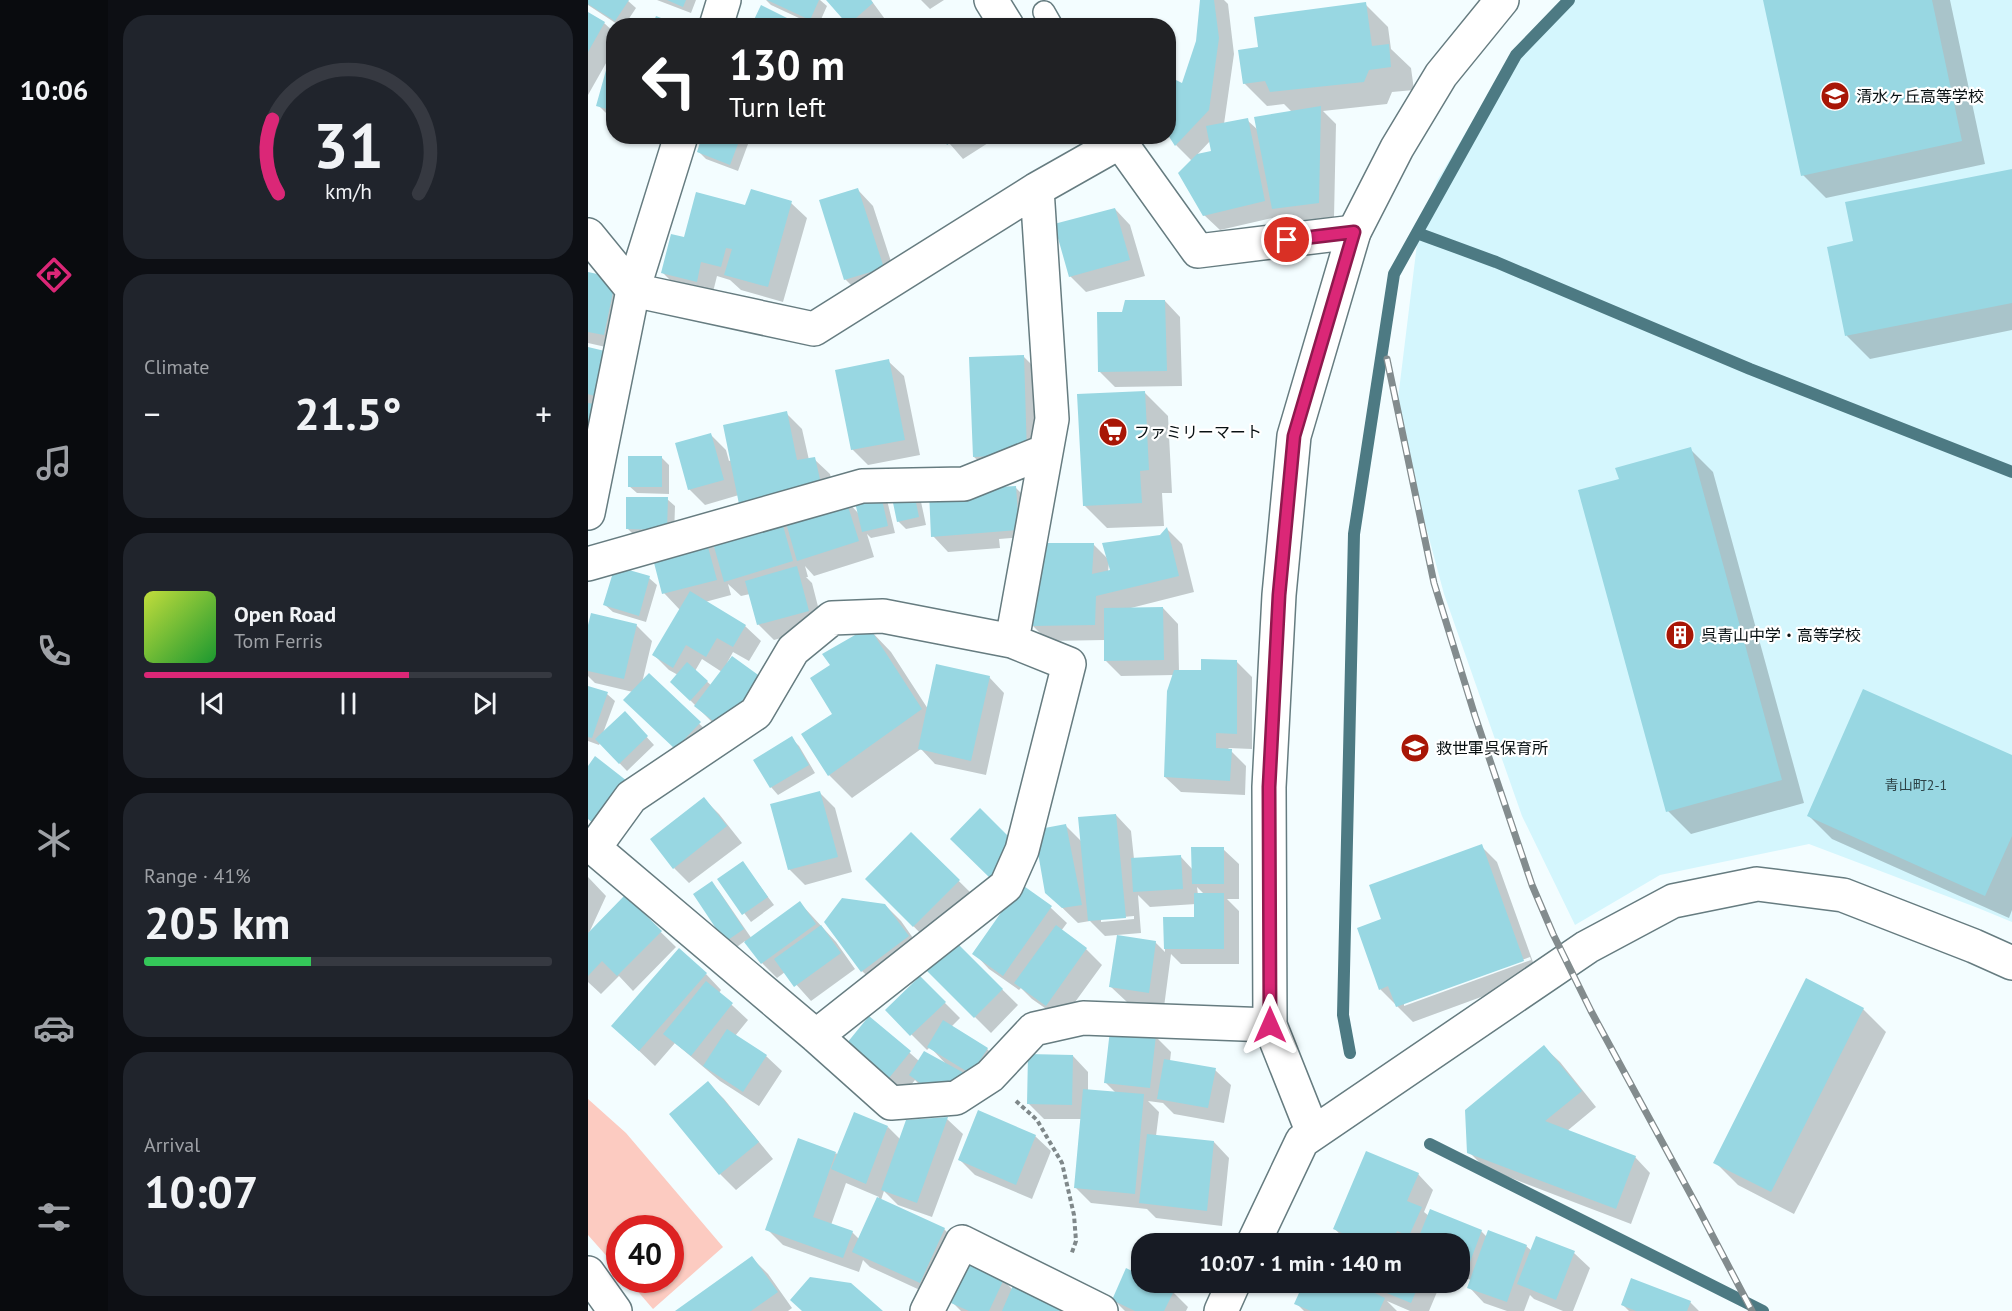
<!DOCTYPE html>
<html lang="en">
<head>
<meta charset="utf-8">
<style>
  body { margin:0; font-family:"PT Sans","Noto Sans JP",sans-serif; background:#20242c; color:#f1f3f6; height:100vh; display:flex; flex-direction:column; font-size:22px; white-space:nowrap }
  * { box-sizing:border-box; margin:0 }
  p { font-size:20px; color:#9ea1a6 }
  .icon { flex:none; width:33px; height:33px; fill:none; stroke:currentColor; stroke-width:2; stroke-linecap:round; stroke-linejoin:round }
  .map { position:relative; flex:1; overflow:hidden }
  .side { display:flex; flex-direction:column; gap:15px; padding:15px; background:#0d0f14; width:480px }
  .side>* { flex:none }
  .banner { position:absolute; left:18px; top:18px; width:570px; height:126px; border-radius:24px; box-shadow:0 2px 4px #0004; background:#202124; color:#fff; overflow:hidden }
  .speed { position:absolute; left:18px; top:1215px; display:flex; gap:12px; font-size:30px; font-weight:700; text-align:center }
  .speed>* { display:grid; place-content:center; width:78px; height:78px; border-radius:50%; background:#171b24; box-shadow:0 2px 4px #0004; line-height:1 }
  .speed .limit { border:9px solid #d22; background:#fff; color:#111 }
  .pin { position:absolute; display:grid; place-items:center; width:51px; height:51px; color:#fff; margin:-26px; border:3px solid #fff; border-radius:50%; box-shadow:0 2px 6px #0007 }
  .me { position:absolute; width:66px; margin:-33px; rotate:0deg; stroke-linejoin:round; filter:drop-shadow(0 0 4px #0008) }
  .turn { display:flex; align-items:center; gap:21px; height:126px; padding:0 24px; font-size:27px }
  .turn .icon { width:78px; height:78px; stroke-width:2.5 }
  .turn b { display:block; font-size:42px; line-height:51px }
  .big { font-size:45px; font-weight:700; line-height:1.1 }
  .side .tile { flex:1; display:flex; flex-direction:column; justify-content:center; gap:9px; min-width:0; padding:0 21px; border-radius:24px; background:#20242c }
  .side .dial { align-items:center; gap:0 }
  .dial svg { height:156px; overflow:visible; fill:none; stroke:#363941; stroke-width:7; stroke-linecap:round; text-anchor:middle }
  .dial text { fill:#f1f3f6; stroke:none }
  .song { display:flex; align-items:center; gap:18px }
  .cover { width:72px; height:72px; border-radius:9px; background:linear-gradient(135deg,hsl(70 70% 55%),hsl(130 70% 35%)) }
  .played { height:6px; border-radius:3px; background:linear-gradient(90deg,#db2777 65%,#363941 65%) }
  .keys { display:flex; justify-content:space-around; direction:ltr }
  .heat { display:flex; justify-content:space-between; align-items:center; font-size:33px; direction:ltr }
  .charge { height:9px; border-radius:4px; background:linear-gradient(90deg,#34c759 41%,#363941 0) }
  .trip { position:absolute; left:543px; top:1233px; width:339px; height:60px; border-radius:24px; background:#171b24; box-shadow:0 2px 4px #0004; font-weight:700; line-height:60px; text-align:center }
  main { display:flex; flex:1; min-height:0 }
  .menu { display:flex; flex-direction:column; width:108px; justify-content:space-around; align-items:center; background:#090b0e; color:#9ea1a6 }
  .menu .icon { width:42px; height:42px }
  .menu .on { color:#db2777 }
  .menu b { font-size:27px; color:#f1f3f6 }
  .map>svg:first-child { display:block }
  .built { fill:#d4f6fd }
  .green { fill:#fccbc1 }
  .shadow { fill:#0003; fill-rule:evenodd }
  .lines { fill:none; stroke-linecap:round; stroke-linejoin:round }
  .stream { stroke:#4d7a83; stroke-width:12 }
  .building { fill:#98d7e2 }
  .lane-casing { stroke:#667c80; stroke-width:24 }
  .street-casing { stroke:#667c80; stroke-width:36 }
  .secondary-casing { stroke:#667c80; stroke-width:36 }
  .path { stroke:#7f888a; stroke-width:4; stroke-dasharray:4.5 3; stroke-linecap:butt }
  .lane { stroke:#fff; stroke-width:21 }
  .street { stroke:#fff; stroke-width:33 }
  .secondary { stroke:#fff; stroke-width:33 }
  .rail-casing { stroke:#838c8e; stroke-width:7 }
  .rail { stroke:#fff; stroke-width:4.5; stroke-dasharray:14; stroke-linecap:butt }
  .route-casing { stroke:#8e194d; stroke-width:15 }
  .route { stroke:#db2777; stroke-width:10 }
  .labels { text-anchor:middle; stroke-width:4.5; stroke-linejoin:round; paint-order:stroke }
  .number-label { font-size:14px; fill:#2c4246 }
  .poi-label { font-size:16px; fill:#081012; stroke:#fff; text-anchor:start }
</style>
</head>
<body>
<main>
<nav class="menu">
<b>10:06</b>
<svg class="icon on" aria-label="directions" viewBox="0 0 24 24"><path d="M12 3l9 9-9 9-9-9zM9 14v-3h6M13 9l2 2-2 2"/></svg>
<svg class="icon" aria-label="music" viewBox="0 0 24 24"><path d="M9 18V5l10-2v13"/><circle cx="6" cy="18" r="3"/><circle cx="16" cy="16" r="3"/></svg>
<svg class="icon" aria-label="phone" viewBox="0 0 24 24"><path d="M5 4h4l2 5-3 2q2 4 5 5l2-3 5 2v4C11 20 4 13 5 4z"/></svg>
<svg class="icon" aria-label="climate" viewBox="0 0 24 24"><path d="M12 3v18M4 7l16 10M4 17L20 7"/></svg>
<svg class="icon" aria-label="car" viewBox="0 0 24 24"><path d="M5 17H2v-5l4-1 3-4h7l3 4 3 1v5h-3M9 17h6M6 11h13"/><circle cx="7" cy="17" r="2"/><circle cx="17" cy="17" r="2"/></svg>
<svg class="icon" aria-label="filters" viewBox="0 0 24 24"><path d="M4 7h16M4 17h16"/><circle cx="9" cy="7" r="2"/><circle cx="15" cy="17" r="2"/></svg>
</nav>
<section class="side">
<div class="tile dial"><svg viewBox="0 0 100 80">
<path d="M14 69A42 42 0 1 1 86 69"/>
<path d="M14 69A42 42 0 0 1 11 31" stroke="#db2777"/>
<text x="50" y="56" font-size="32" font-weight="700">31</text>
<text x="50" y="72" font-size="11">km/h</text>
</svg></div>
<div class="tile"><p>Climate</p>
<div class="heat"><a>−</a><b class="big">21.5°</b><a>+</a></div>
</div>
<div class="tile">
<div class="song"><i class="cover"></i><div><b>Open Road</b><p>Tom Ferris</p></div></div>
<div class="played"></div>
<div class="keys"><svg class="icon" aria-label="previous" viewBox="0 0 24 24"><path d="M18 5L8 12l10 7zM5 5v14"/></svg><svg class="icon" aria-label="pause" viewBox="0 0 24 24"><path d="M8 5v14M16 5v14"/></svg><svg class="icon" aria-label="next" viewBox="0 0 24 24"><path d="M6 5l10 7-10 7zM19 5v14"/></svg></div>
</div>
<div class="tile"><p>Range · 41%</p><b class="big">205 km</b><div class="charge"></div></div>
<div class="tile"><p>Arrival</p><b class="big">10:07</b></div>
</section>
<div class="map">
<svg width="1424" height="1311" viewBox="0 0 1424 1311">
  <rect width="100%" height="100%" fill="#f3fdff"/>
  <path class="built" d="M981 0H1424V922L1390 908 1221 844 1072 875 987 925 934 816 856 594 808 415 829 244 849 181 916 68Z"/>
  <path class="green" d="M0 1099 38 1133 135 1247 65 1309 40 1280H82V1228H32L31 1270 0 1235Z"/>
  <path class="shadow" d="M0 0H39L48 8 36 26H32L0 5Z
    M69 0H108L103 13Z
    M178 0H232L239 6 230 26H228L183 5Z
    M240 0H283L302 26H262Z
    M333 0H356L342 9Z
    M613 0H636L640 4 646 54 636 124 659 120 670 130 704 112 696 104 679 106 656 83 671 48 777 4 800 27 803 49 823 68 826 90 804 92 799 104 735 111 748 124 746 218 701 224 693 216 632 230 616 215 604 161 588 145 580 132 609 42ZM623 140 625 152 607 157Z
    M1176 0H1362L1397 164 1238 198 1215 175Z
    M0 14 16 23 26 32V49L0 95Z
    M26 59V121L10 105Z
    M116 136H163L150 171 118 159 110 151Z
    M231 136H243L240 141Z
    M355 136H411L375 159Z
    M1424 170V330L1282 359 1259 336 1241 248 1267 243Z
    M270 190 285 206 310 283 273 295 257 279Z
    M203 203 219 218 195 302 153 290 142 280 129 276 124 296 90 288 74 272 97 239 158 207Z
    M527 209 542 225 557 276 498 292 482 276Z
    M0 273 27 279 31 350 0 343Z
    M577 301 592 317 594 386 527 387 512 372 535 313Z
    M0 349 20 353 15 476 5 530 0 529Z
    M435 356 451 372 454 470 402 472 386 457Z
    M300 361 316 376 332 455 280 465 264 449Z
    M557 393 580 416 584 493H574L576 526 519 528 496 505Z
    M198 413 214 429 221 460 226 459 242 474 248 502 257 499 271 514 268 499 299 500 307 533 283 538 279 534 286 557 226 576 217 566 220 577H218L224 583 235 626 186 640 170 624 162 594 153 596 140 584 143 595 117 602 157 626 173 641 161 661 145 652 139 663 172 678 150 742 124 722 84 682 90 675 81 670 66 655 92 610 76 593 117 538 129 550 169 524 151 495 117 505 101 489 123 435 138 450 141 461 144 460ZM114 659 134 672 124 686 107 671Z
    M1102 449 1125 472 1216 803 1103 834 1080 811 1033 480Z
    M74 458 81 465V494L49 493 41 486Z
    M428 488 435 495 438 537 411 539 412 548 360 552 345 536Z
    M304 494 332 497 338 525 318 529 310 521Z
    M79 499 87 506 86 537 47 536 39 528Z
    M579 529 594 544 606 592 539 609 575 608 590 624 591 671 614 672 649 662 664 677V749L640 748 658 766 657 795 593 792 577 777 586 675 533 676 517 660V640L460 641 444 625 505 544 521 560 573 537ZM521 562 524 571 520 572Z
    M61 578 69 585 58 622 25 612 17 605Z
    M48 625 64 641 54 683 61 675 127 739 103 764 45 692 7 683 0 676V632Z
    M281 629 303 652 340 709 401 677 416 693 398 775 347 764 333 749 264 798 241 775 247 715 244 666Z
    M0 687 19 694 27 701 15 733 44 721 66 745 39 771 12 743 11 745 0 741Z
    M203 738 211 746 227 773 190 795 183 787Z
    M1424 757V910L1421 918 1244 839 1221 816Z
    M231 792 247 808 264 872 217 885 201 869Z
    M116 799 131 814 154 843 101 883 86 868Z
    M528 815 543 831 546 859 593 857 605 870 635 849 651 864V899H639L651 911V964H593L583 954 576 1007 539 1002 523 987 567 942 577 952V919L608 918V904L562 907 550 895 553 933 517 936 502 921 490 923 458 892 478 826 494 842ZM609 887 617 895H610ZM546 916V919L513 922V919Z
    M323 834 386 896 341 942 279 879Z
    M893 846 909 862 950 976 825 1022 792 989 795 920ZM942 957 943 960 816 1006V1003Z
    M154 862 186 905 163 922 131 880Z
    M0 877 18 896 1 933 37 897 88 947 45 991 31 976 13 994 0 982Z
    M124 883 131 891 164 939 212 903 248 942 267 969 223 1001 197 972 189 978 174 963 157 941 146 949 138 941Z
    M433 886 463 908 479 923 473 931 498 949 514 965 474 1020 444 999 433 988 431 990 401 969 386 953Z
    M297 905 313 921 335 952 290 986 274 971Z
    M367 943 430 1005 403 1033 340 970Z
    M118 974 133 990 131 993 160 1020 147 1036 178 1056 194 1071 171 1106 132 1081 87 1043 67 1066 25 1026Z
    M332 978 372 1018 363 1027 399 1049 415 1064 338 1091 327 1080 317 1092 276 1058 282 1018 331 1061 358 1064 342 1047 339 1050 299 1010Z
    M1275 1009 1298 1032 1206 1214 1150 1185 1127 1162Z
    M567 1036 583 1052 582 1061 627 1070 643 1085 636 1123 586 1114 575 1103 560 1101 571 1112 568 1136 626 1142 641 1158 634 1226 568 1218 559 1209 503 1203 488 1188 494 1119H456L440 1103 485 1056 500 1072V1091L529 1094 518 1083Z
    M956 1047 972 1062 1008 1107 979 1131 1047 1157 1062 1173 1043 1224 897 1168 881 1152Z
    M120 1083 136 1099 185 1159 148 1190 132 1174 83 1115Z
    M359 1119 375 1134 344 1217 310 1205 296 1191 293 1200 356 1229 371 1244 347 1297 282 1267 275 1260 271 1272 195 1245 179 1229 248 1153 250 1155 300 1127 313 1140 319 1122ZM258 1183 291 1197 271 1239 264 1232 243 1225Z
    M447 1136 463 1151 444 1199 387 1175 372 1160Z
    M830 1174 845 1190 836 1212 841 1216 893 1231 899 1237 938 1246 944 1251 986 1253 1002 1268 985 1311H975L946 1299 942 1295 936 1311H919L896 1303 881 1287 883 1280 872 1276V1244H761L747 1229Z
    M164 1258 180 1274 204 1308 200 1311H91Z
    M415 1280 425 1290 484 1311H373L365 1303Z
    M554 1282 585 1292 600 1307 598 1311H537L526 1300Z
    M717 1282H840L849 1292 841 1311H822L799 1301 809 1311H716L708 1303Z
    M1102 1302 1111 1311H1041L1035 1305Z"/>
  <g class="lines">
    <path class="stream" d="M829 233 908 262 1162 369 1424 472
      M762 1053 755 1015 766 534 806 274 928 55 981 0
      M842 1144 1175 1311"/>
  </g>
  <path class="building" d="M0 0H41L27 21 0 4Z
    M79 0H98L95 7Z
    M179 0H231L222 20Z
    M238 0H283L285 3 260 25Z
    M612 0H626L631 38 621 110 587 146 580 135V76L594 83 608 41Z
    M1175 0H1344L1374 141 1213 176Z
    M778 2 784 46 801 44 803 67 781 70 776 82 682 92 677 81 655 84 650 50 670 47 666 17Z
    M173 5 215 26H163Z
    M0 12 17 22 0 52Z
    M68 16 91 25V26H64Z
    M297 18 301 26H282Z
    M389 18 393 26H375Z
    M22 56 26 57V111L8 106Z
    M733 106 731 203 684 209 666 117Z
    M660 118 677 201 615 216 590 173 609 154 623 151 618 126Z
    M114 136H153L142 165 109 152Z
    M354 136H371L359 145Z
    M1424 169V303L1257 336 1239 247 1265 241 1257 202Z
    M270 188 296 268 256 280 231 200Z
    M163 189 204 201 180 287 136 275 144 249 138 248 133 267 113 262 109 282 73 273 83 234 96 237 108 192 157 205Z
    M527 208 542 260 481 277 466 224Z
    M0 272 28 278 16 335 0 332Z
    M537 300H577L579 371 510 372 509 312H534Z
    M0 347 21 352 10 397 0 394Z
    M436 355 439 455 385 457 381 357Z
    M301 359 317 440 263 450 247 370Z
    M557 391 561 470 552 471 554 503 495 506 489 394Z
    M0 403 7 404 0 432Z
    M199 411 209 460 227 457 235 493 152 509 135 425Z
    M123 433 136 480 100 490 87 443Z
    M1103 447 1194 780 1078 812 990 490 1031 479 1027 468Z
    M40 456H74V487H40Z
    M428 486 431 530 343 537 341 491Z
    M325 488 331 517 309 522 303 493Z
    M292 491 300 526 274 532 266 498Z
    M38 497H80L79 530 38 529Z
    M257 497 271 541 209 561 196 516Z
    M192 515 205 561 136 582 123 536Z
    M579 527 591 576 508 596 507 625 442 626V543H506L504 574 522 570 514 543 572 535Z
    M117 536 129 580 74 594 63 551Z
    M27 566 62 576 51 616 15 605Z
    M209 566 221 611 169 625 157 581Z
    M102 591 158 625 145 647 129 638 118 657 98 645 85 668 64 655Z
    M575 607 576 660 516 661V608Z
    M3 613 49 624 36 679 0 671V625Z
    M281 627 334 709 240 776 213 734 244 714 222 678 242 665 234 654Z
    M144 656 173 677 134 728 106 706Z
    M613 659 649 660V734L628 733V748L644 749 642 781 576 777 579 691 586 670H613Z
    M99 662 120 681 102 701 82 682Z
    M348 664 402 676 383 761 330 749Z
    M61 673 113 722 87 749 35 700Z
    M0 686 20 692 4 738 0 737Z
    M1275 689 1424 755V836L1397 896 1219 816Z
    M37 711 60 736 31 764 7 739Z
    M204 736 221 765 182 788 165 760Z
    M7 756 39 781 6 824 0 819V766Z
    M232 791 250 857 200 870 182 804Z
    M116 797 139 826 85 869 62 839Z
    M392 808 434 850 404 880 362 839Z
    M528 814 538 918 500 921 490 817Z
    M478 824 494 905 474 908 457 893 446 830Z
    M323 832 372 880 325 927 277 879Z
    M894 844 936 961 808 1007 800 986 791 990 769 928 793 919 781 885Z
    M603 847H636V884H604Z
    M593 855 595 889 545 892 543 858Z
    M155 861 180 897 154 915 129 879Z
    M124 881 156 929 137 942 105 894Z
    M433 884 464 906 415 976 384 954Z
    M606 893H636V949H576L575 917H606Z
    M37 895 74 931 29 976 14 961 0 976V933Z
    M254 898 297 904 321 936 273 972 236 922Z
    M212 901 228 924 173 964 156 942Z
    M233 925 253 953 206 987 186 959Z
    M468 925 499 948 458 1006 426 983Z
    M529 935 568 941 561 993 521 987Z
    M367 941 415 989 386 1018 338 970Z
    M91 948 119 973 51 1051 23 1026Z
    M332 976 358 1002 322 1036 297 1010Z
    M1218 978 1276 1008 1183 1192 1125 1163Z
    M118 981 145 1003 103 1056 75 1034Z
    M281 1016 323 1051 301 1078 259 1043Z
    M355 1020 400 1048 383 1074 339 1047Z
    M139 1029 179 1055 155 1092 115 1066Z
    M522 1030 568 1035 562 1088 516 1083Z
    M956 1045 994 1091 957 1121 1048 1156 1028 1209 879 1153 877 1110Z
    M336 1051 376 1073 360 1085H335L321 1075Z
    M440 1054 485 1055 484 1105 439 1104Z
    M576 1059 628 1068 620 1108 569 1099Z
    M120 1081 171 1142 131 1175 81 1114Z
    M495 1089 556 1094 547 1194 486 1188Z
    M390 1110 448 1135 428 1185 370 1160Z
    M266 1112 300 1126 278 1184 243 1169Z
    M360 1117 329 1203 293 1190 318 1120Z
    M559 1134 626 1141 619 1211 551 1203Z
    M210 1138 248 1152 225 1217 265 1231 255 1258 177 1230Z
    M778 1151 831 1173 819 1201 834 1207 821 1236 809 1231 804 1244H779L745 1229Z
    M289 1197 357 1228 332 1283 264 1252Z
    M842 1209 894 1230 879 1270 872 1267V1244H828Z
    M900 1230 939 1245 919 1302 879 1288Z
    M737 1233 762 1244H733Z
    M948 1236 987 1251 968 1300 929 1284Z
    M164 1256 190 1292 163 1311H87Z
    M381 1263 416 1279 401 1311H381L363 1303Z
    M538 1268 554 1276V1282H568L586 1291 576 1311H547L524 1300Z
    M222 1277 263 1283 295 1311H214L202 1300Z
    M1043 1278 1103 1301 1099 1311H1048L1033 1305Z
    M716 1282H772V1286L797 1298 791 1311H723L706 1304Z
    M778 1282H832L823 1303 777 1284Z
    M426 1283 488 1311H414Z"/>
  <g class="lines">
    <g class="lane-casing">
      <path id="lane" d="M456 12 464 26"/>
    </g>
    <g class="street-casing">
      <path id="street" d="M403 0 419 26
        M128 26 136 0
        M0 235 45 290 226 329 449 189 532 142 610 251 766 232
        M0 513 45 290 93 136
        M0 564 274 486 376 484 458 451
        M424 641 464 419 449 189
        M0 846 6 848 228 1036 303 1103 368 1098 402 1076 446 1029 495 1018 682 1025
        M6 848 43 797 168 713 205 650 244 618 295 616 424 641 481 664 434 850 418 886 228 1036
        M0 1273 27 1311
        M339 1311 374 1242 513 1311"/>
    </g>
    <g class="secondary-casing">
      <path id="secondary" d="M725 1133 682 1025 681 787 691 595 706 436 766 232 809 148 853 75 914 0
        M665 1244 714 1141 999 947 1085 901 1169 884 1255 895 1386 946 1424 963
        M633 1311 646 1282"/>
    </g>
    <path class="path" d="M428 1101 449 1120 474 1163 486 1215 488 1241 483 1255"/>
    <use href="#lane" class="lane"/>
    <use href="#street" class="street"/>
    <use href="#secondary" class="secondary"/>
    <g class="rail-casing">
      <path id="rail" d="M799 359 846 583 887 716 944 885 965 934 1003 1011 1110 1208 1164 1311"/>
    </g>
    <use href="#rail" class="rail"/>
  </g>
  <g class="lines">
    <g class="route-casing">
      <path id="route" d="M682 1025 681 787 691 595 706 436 766 232 699 240"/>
    </g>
    <use href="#route" class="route"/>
  </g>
  <defs>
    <g id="school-disc" transform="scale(1.5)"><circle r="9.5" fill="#a81606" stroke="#fff"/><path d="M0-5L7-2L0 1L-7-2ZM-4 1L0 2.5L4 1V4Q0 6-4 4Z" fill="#fff"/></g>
    <g id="supermarket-disc" transform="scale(1.5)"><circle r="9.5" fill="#a81606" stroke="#fff"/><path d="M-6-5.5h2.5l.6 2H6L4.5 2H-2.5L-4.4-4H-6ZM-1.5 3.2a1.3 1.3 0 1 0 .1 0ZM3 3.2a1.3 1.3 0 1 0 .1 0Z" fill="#fff"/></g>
    <g id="building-disc" transform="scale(1.5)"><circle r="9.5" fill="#a81606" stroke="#fff"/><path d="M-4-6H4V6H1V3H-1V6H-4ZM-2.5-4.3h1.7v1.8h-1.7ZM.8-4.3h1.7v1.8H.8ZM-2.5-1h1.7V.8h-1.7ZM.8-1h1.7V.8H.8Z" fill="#fff"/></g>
  </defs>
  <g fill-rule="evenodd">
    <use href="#school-disc" x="1247" y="96"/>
    <use href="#supermarket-disc" x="525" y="432"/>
    <use href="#building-disc" x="1092" y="635"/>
    <use href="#school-disc" x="827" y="748"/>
  </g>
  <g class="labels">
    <g class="number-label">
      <text x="1328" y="790">青山町2-1</text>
    </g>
    <g class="poi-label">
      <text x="1268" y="102">清水ヶ丘高等学校</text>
      <text x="546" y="438">ファミリーマート</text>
      <text x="1113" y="641">呉青山中学・高等学校</text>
      <text x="848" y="754">救世軍呉保育所</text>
    </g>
  </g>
</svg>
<div class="speed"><div class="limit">40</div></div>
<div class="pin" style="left:699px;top:240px;background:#d93025"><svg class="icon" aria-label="arrive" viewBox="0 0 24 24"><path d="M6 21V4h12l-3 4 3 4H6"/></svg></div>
<svg class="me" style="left:682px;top:1025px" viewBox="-20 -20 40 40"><path d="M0-17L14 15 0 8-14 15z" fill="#db2777" stroke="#fff" stroke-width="4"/></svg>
<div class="trip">10:07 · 1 min · 140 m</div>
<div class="banner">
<div class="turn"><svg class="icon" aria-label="left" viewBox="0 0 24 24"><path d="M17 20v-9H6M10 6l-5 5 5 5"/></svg><div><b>130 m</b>Turn left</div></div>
</div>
</div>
</main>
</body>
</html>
